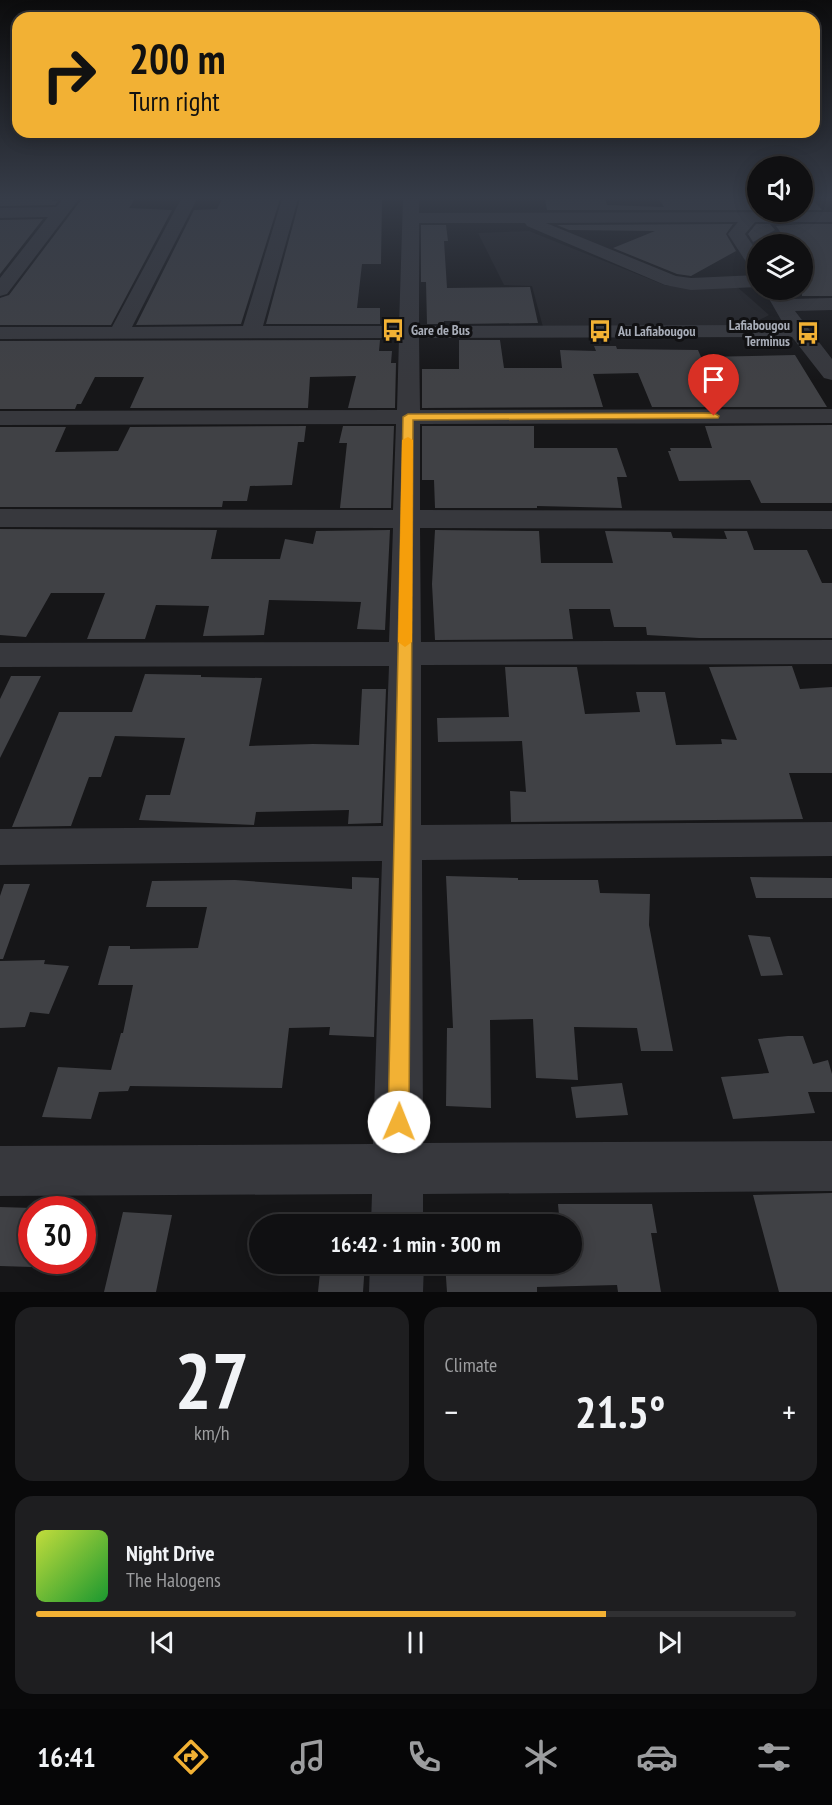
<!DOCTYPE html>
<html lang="en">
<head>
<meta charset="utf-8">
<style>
  body { margin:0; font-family:"PT Sans Narrow",sans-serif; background:#1e1e20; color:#f1f3f6; height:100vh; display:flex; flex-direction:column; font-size:22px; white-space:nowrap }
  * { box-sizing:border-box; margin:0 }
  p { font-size:20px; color:#9c9d9f }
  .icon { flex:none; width:33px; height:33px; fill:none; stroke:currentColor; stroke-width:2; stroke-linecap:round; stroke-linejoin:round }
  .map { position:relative; height:1292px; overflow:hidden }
  .side { display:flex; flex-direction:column; gap:15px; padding:15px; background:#09090a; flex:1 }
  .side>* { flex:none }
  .hud { position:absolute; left:12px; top:12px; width:808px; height:126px; border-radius:18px; box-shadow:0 3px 15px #0003,0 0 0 2px #303032; background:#f2b134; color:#111; overflow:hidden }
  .fabs { position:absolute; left:747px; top:156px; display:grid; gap:12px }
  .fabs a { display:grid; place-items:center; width:66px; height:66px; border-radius:50%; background:#101012; box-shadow:0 3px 15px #0003,0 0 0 2px #303032; font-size:30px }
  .speed { position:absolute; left:18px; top:1196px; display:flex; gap:12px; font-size:30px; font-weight:700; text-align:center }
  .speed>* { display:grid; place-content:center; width:78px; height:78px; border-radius:50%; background:#101012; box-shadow:0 3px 15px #0003,0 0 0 2px #303032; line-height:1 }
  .speed .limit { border:9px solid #d22; background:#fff; color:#111 }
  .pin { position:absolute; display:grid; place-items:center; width:51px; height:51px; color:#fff; margin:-62px -26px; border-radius:50% 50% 50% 0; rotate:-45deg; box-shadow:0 0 6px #0007 }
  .pin .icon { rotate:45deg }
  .me { position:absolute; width:66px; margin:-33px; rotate:1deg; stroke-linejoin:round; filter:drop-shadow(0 0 4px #0008) }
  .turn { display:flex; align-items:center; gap:21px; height:126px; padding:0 18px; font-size:27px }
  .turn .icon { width:78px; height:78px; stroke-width:2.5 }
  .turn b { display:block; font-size:42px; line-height:51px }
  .big { font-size:45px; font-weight:700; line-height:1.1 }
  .side .tile { flex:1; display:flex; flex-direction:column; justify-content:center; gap:9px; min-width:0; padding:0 21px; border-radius:18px; background:#1e1e20 }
  .side .dial { align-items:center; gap:0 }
  .dial b { font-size:78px; line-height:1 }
  .song { display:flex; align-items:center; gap:18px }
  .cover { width:72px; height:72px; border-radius:9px; background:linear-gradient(135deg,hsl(70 70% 55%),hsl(130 70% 35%)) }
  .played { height:6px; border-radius:3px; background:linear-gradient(90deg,#f2b134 75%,#303032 75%) }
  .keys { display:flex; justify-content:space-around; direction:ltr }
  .heat { display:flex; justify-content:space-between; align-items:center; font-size:33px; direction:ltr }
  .side .tiles { flex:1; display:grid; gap:15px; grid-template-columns:1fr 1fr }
  .tile:last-child { grid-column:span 2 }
  .trip { position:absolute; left:249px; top:1214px; width:333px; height:60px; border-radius:30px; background:#101012; box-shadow:0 3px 15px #0003,0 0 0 2px #303032; font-weight:700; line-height:60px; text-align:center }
  .tab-bar { display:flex; height:96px; justify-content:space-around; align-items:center; background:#060607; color:#9c9d9f }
  .tab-bar .icon { width:42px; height:42px }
  .tab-bar .current { color:#f2b134 }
  .tab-bar b { font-size:27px; color:#f1f3f6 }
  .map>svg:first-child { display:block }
  .built { fill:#222225 }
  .building { fill:#404145 }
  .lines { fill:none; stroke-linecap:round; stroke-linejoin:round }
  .minor { fill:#37383d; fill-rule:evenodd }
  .route { fill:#f2b134; stroke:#9d7322; stroke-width:1.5 }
  .slow { fill:#f59e0b }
  .labels { text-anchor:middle; stroke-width:6; stroke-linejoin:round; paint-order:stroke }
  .far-poi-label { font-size:14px; font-weight:bold; fill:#a8adb8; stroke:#111113; text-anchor:start }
</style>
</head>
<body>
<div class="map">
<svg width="832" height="1292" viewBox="0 0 832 1292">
  <rect width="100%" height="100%" fill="#161618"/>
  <path class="built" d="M529 231 667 286 735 285 769 315 742 329 544 331 532 286 504 285 478 233Z"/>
  <path class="building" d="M0 199H53L52 201H58L55 205 0 206Z
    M135 199 129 208 172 210 111 325H0V298L9 295 81 200Z
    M222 199H280L241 324 136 325 194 210 217 209Z
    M300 199H382L381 264H362L357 308H380V324H266Z
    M545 199H605L607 205 664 207 659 199H751L758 210H547Z
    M802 199H812L822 210H802Z
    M43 219 0 274V220Z
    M733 224 726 234 736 251 691 276 677 274 613 248 655 231 569 230 557 225Z
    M756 224H770L775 230 753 242 748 234Z
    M802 224H832V296H802V244H789L776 226Z
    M421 225H446L448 241H444L447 288 530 287 538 323 459 324 460 321H444V324H427L426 282H421Z
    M380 340 379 351H392L391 363H396L395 408H348L356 376 310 377 308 408H130L144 377H95L81 404H77L75 409H0V341Z
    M459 340H500L504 368H562L560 350 596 351 594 346H616L617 349 698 350 701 357 795 355 827 407H652L638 373 593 374 603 407 422 408V369H459Z
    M832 425V503H761L750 480 679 481 668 451H671L670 448H712L705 426Z
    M306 426 304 442H298L292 485 250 486 247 501H223L222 507H0V427H66L55 452 118 451 130 427Z
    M343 426H394L391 508H340L347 443H339Z
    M422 426H534V448H617L627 477H617L622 508 537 506V508H435L434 480H422Z
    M0 529 217 530 211 559H280L285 539 313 544 316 531 390 530 385 630 357 629 361 602 269 600 264 635 203 636 209 606 156 605 145 639H87L105 593H51L26 637 0 635Z
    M435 530 539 531 541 563H613L605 531 671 532 673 538 727 539 724 531H747L754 550H807L822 583H832V638H699L647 635 646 627H614L610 609H569L573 639 435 640 432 584Z
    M792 666 800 689 832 687V773H789L803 819 511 822 510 791 526 792 522 741 438 742 437 718 509 717 505 667H577L585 714 640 712 636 692H665L676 745 722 744 721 739 737 740 709 667Z
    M145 674 201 675V677L262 678 249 746 313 744 359 745 362 689H386L381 823 348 824 349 810 256 812 254 825 139 820 146 795H170L185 738 115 736 101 777H89L71 826 12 827 59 712H132Z
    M11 676H41L0 758V699Z
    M446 876 518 878V880H598L600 893 650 894 649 925 673 1051H641L637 1028 574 1027 578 1080 536 1078 533 1019 490 1020 491 1108 446 1106 447 1028H453Z
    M352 877 379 878 374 1037 329 1035 330 1027 289 1028 282 1088 130 1086 128 1091 99 1092 91 1119 42 1117 58 1067 111 1070 121 1033H123L133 985H98L109 946H130V949L198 948 207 907H146L152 881 235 880 352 889Z
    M750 877 832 878V898H756Z
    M4 884H30L3 959H0V896Z
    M748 935 770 937 783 975 761 976Z
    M45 960 44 964 69 966 49 1014 30 1012 25 1027 0 1028V961Z
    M788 1036H803L813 1064 828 1060 832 1074V1092H808L815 1113 733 1119 721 1077 769 1073 758 1039Z
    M622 1083 628 1115 576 1118 571 1087Z
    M832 1193V1292H779L753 1195Z
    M558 1204H652L657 1233H651L661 1292H618L617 1285 537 1287V1292H447L445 1263H572V1224H443V1221L559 1215Z
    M0 1207 32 1208V1267L0 1266Z
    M123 1212 172 1215 156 1292H104Z
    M321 1263H365L363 1292H318Z"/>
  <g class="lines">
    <path class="minor" d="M63 199H79L7 294 0 296V278L48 217 0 218V208L56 207Z
      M181 199H197L132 327 243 326 282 199H298L263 326H399L403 199H419V213L832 212V222H755L745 234 758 253V272L752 271 728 234 738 222 546 223 676 276 691 278 758 275V287L691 290 665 285 527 226 525 223H419V326L784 325 764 290H782L788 299 832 298V310L795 311 832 359V380L824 378 792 337 419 338 420 410 832 409V423L420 424V510L832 511V529L420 528 421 642 832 640V664L421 665V825L832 822V856L422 860 423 1143 832 1141V1191L423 1194V1224H371L372 1194 0 1196V1146L373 1144 382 861 0 865V829L383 826 389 666 0 667V643L389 642 393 528 0 527V509L393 510 396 424 0 425V411L397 410 399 338 0 339V327H112Z
      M370 1263H424L423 1292H369Z"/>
  </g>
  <linearGradient id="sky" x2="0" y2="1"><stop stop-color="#0c0c0d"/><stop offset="0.52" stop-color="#363c48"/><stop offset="1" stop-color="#363c48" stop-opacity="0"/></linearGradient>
  <rect width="832" height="380" fill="url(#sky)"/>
  <path class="route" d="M714 413 719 416 718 418 413 420 409 1122 406 1129 399 1132 391 1129 388 1122 403 417 408 414Z"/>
  <path class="slow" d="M408 437 413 440 412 642 405 647 398 642 402 440Z"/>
  <defs>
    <g id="bus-bare" transform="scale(1.8)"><path d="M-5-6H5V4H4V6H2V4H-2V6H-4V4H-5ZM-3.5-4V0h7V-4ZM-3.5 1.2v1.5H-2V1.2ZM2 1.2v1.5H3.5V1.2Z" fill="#f2b134" stroke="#111113" stroke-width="2.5" paint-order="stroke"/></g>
  </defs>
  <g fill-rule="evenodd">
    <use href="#bus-bare" x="393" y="330"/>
    <use href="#bus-bare" x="600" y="331"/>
    <use href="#bus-bare" x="808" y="333"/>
  </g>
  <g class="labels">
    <g class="far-poi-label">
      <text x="790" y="330" text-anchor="end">Lafiabougou<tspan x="790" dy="16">Terminus</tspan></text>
      <text x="411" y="335">Gare de Bus</text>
      <text x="618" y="336">Au Lafiabougou</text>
    </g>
  </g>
</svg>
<div class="fabs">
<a><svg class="icon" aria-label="sound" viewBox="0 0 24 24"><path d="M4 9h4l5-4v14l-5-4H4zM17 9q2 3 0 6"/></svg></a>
<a><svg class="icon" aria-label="layers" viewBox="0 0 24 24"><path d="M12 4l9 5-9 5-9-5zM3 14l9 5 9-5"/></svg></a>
</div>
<div class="speed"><div class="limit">30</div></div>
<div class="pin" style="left:714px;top:416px;background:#d93025"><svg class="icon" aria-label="arrive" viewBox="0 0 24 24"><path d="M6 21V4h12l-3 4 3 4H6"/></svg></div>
<svg class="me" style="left:399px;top:1122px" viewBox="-20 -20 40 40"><circle r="19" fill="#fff"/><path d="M0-13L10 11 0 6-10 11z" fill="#f2b134"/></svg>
<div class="trip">16:42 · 1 min · 300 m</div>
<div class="hud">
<div class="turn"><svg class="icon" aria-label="right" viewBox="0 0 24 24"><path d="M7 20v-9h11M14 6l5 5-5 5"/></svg><div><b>200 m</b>Turn right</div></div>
</div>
</div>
<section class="side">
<div class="tiles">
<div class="tile dial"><b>27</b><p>km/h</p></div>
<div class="tile"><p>Climate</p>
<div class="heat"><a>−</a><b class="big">21.5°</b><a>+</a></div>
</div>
<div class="tile">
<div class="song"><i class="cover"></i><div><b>Night Drive</b><p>The Halogens</p></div></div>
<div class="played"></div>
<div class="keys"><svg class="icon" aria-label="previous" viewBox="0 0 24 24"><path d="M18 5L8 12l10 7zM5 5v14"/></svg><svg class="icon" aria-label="pause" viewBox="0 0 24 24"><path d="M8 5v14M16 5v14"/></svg><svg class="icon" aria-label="next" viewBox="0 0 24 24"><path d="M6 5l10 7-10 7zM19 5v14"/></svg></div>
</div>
</div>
</section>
<nav class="tab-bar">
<b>16:41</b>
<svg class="icon current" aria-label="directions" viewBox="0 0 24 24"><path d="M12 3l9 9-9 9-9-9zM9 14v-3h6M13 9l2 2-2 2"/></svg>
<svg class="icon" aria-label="music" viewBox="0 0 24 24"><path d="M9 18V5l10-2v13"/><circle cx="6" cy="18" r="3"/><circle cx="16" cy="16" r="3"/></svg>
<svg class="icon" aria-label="phone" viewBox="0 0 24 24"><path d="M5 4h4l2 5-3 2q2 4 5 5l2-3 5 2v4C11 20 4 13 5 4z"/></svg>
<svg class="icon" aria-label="climate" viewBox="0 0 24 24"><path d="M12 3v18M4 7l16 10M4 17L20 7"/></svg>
<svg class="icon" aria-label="car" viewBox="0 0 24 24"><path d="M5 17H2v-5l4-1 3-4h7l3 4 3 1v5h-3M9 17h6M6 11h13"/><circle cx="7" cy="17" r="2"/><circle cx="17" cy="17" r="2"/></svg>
<svg class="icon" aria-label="filters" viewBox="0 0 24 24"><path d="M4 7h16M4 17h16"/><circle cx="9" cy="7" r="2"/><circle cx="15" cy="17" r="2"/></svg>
</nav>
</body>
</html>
